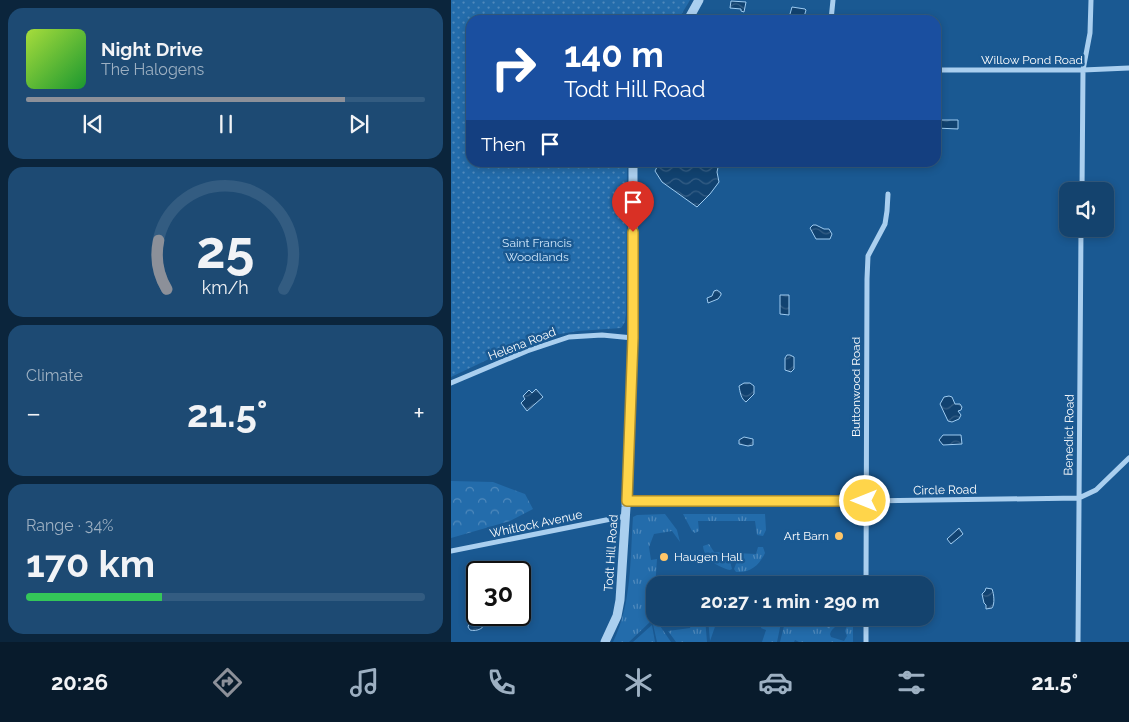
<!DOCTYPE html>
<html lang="en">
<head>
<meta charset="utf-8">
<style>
  body { margin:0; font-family:Raleway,sans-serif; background:#1d4a73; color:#f1f3f6; height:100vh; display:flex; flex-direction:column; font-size:19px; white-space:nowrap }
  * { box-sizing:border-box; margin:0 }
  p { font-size:16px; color:#9db0c2 }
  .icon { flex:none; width:28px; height:28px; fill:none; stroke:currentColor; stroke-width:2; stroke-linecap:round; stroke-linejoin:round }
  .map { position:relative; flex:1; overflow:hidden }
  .panel { display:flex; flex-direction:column; gap:8px; padding:8px; background:#0b253c; width:451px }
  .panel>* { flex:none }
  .guide { position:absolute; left:15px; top:15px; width:475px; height:152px; border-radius:15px; box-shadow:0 2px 8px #0003,0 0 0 1px #335c81; background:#1a4fa0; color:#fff; overflow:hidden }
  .controls { position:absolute; left:608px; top:182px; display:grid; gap:10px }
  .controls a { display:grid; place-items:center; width:55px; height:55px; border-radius:10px; background:#14436e; box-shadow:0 2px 8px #0003,0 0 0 1px #335c81; font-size:25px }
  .speed { position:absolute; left:15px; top:561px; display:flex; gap:10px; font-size:25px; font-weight:700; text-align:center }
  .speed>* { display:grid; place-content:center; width:65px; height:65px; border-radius:50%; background:#14436e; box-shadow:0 2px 8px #0003,0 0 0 1px #335c81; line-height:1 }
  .speed .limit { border:2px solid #111; border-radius:8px; background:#fff; color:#111 }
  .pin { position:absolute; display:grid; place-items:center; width:42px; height:42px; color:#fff; margin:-51px -21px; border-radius:50% 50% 50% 0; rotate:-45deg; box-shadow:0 0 5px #0007 }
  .pin .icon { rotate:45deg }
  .me { position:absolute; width:55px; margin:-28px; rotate:270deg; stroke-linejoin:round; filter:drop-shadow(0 0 4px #0008) }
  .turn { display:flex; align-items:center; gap:18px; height:105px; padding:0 15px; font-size:22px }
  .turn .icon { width:65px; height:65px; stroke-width:2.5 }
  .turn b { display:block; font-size:35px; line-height:42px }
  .then { display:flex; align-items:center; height:48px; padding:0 15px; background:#0003; gap:10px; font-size:19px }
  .big { font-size:38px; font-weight:700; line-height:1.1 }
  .panel .card { flex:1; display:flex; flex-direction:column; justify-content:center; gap:8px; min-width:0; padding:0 18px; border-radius:15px; background:#1d4a73 }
  .panel .dial { align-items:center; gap:0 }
  .dial svg { height:130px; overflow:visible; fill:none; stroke:#335c81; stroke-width:7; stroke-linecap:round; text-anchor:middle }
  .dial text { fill:#f1f3f6; stroke:none }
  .song { display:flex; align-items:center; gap:15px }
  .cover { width:60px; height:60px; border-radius:8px; background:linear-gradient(135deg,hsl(80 70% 55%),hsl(130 70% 35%)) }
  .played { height:5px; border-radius:2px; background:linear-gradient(90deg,#8c9099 80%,#335c81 80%) }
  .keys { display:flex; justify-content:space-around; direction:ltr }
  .heat { display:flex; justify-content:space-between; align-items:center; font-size:28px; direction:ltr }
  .charge { height:8px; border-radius:4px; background:linear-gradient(90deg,#34c759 34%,#335c81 0) }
  .trip { position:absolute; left:195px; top:576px; width:288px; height:50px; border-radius:15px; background:#14436e; box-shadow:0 2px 8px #0003,0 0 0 1px #335c81; font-weight:700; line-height:50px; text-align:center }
  .tab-bar { display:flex; height:80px; justify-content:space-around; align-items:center; background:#081b2c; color:#9db0c2 }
  .tab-bar .icon { width:35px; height:35px }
  .tab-bar .active { color:#8c9099 }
  .tab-bar b { font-size:22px; color:#f1f3f6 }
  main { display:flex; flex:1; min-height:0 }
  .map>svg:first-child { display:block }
  .grass { fill:url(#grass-tufts) }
  .forest { fill:url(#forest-crowns) }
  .park { fill:url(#park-dots) }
  .water { fill:url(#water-waves); stroke:#9dcbf1 }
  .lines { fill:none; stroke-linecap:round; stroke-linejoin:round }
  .minor { stroke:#aacfef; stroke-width:5 }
  .tertiary { stroke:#aacfef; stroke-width:9 }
  .route-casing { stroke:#a68a30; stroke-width:12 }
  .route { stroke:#ffd54a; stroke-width:9 }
  .poi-dot { fill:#ffc668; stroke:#1a5992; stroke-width:2 }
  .labels { text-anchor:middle; stroke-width:5; stroke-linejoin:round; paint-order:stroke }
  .street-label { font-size:12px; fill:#fff; stroke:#1a5992 }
  .park-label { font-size:12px; fill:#d0e7fb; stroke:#1a5992 }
  .poi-label { font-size:12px; fill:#fff; stroke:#1a5992; text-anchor:end }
</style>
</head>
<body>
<main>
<section class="panel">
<div class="card">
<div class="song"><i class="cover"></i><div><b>Night Drive</b><p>The Halogens</p></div></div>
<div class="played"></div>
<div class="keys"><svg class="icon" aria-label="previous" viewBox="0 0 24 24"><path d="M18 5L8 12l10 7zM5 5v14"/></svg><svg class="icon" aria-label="pause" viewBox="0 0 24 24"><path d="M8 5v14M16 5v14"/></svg><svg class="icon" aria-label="next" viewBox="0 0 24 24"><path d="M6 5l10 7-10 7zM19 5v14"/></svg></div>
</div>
<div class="card dial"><svg viewBox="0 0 100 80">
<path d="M14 69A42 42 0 1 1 86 69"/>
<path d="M14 69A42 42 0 0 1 9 39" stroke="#8c9099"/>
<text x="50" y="56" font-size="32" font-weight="700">25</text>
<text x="50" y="72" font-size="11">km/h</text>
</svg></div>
<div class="card"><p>Climate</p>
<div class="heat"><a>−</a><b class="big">21.5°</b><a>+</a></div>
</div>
<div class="card"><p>Range · 34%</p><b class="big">170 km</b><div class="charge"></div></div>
</section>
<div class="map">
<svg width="678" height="642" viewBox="0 0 678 642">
  <defs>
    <pattern id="grass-tufts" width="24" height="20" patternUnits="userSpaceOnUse" patternTransform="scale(1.25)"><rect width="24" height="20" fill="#236cab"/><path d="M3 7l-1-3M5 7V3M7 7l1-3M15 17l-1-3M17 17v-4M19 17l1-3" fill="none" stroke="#4f89bc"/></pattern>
    <pattern id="forest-crowns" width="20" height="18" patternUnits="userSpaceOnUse" patternTransform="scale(1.25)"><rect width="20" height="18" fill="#236cab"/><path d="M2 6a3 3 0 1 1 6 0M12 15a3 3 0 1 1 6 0" fill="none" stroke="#4f89bc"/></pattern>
    <pattern id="park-dots" width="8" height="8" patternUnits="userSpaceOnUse" patternTransform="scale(1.25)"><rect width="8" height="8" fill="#236cab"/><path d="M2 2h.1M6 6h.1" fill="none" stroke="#4f89bc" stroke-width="1.8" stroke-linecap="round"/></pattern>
    <pattern id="water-waves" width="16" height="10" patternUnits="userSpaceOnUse" patternTransform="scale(1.25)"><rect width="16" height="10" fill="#114270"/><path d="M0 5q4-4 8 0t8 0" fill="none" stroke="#355e85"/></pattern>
  </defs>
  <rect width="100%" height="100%" fill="#1a5992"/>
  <path class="grass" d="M214 514 226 530 229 542 221 531 203 534 198 547 200 560 206 559 204 588 202 589 201 594 194 601 196 615 205 619 200 621 178 642H162C181 603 179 560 182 517L186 515Z
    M232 514H314L315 530 312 536 306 535 304 521H247L248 531 244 533 241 531Z
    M258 544 263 552 282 553 279 561 281 569 279 570C267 567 253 559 252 546Z
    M307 547H312L314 553C308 566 299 573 285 572L283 569 286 561 284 558V553L305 554Z
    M243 618H254L256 642H225L217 631 239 628Z
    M257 618H267L259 641Z
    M319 618H331L326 642H311L315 630 310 628 312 620 318 622Z
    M335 618H371L375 627 389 621 392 618C389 625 381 627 379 634L380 637 393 641 396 636 394 631 399 618H402V642H348L344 640 343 642H329Z
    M207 623 220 642H206L202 624Z
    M201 625 204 642H182Z"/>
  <path class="forest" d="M0 481 42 482 74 494 82 509 59 521 0 538Z"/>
  <path class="park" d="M0 0H239L227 20H20V162L176 163 175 314 174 322 170 328 127 331 80 339 0 377Z
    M371 618H391L389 621 379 629 375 627Z"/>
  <path class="water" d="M280 1 295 2 293 12 290 11V9L279 8Z
    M341 7 354 9 355 10 353 17 341 16 339 14Z
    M485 120H507V129L485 128Z
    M208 163H268L266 172 268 182 259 194 246 207 211 182 204 171Z
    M362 225H365L373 229H378L381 234 379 239H365L359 228Z
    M266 290 270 293V295L267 299 257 303 256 298 261 296 263 291Z
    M329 295H338V315L329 314Z
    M336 355H339L343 357V369L340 372 334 370V358Z
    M293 383H299L303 386V394L295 402C290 399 289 392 288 386Z
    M85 389 92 397 76 411 70 403 74 399 72 396 78 390 81 393Z
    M498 396 501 397 504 404H509L511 407 510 410 507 411 510 415 508 419 501 422 497 421 489 404 493 397Z
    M492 435H510L511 444 492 445 488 440Z
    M293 437 302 439V445L297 446 288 444V440Z
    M508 528 512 534 500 544 496 539Z
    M535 588 541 589C543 594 544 604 541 608L535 609V605L533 603 531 594 534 591Z
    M30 617 35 621C34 628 26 632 19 630L17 627 18 624 27 620Z"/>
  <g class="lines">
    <path class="minor" d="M380 20 382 0
      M485 70H632L678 68
      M631 191 632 70 639 33 640 0
      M0 383 76 351 118 337 151 335 182 338
      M176 501H414L628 498 645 490 678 458
      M0 551 175 516
      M415 585 416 279 417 256 434 224 436 211 437 194
      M415 618V642
      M627 642 630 229"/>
    <path class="tertiary" d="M237 20 248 0
      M154 642 166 616 169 600 175 507 182 338V162"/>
  </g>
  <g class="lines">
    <g class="route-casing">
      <path id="route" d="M182 232V338L176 501H414"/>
    </g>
    <use href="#route" class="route"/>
  </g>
  <g class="poi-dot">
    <circle cx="388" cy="536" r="5"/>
    <circle cx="213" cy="557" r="5"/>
  </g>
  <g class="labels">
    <g class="street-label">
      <text x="581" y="64">Willow Pond Road</text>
      <text transform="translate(71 344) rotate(-21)" y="4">Helena Road</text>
      <text transform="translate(405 387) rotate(-90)" y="4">Buttonwood Road</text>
      <text transform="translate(618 435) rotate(-89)" y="4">Benedict Road</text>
      <text transform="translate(494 490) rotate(-1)" y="4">Circle Road</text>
      <text transform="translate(85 524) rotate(-12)" y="4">Whitlock Avenue</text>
      <text transform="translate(160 553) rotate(-86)" y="4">Todt Hill Road</text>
    </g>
    <g class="park-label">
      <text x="86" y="247">Saint Francis<tspan x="86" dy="14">Woodlands</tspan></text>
    </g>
    <g class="poi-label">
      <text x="378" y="540">Art Barn</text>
      <text x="223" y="561" text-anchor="start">Haugen Hall</text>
    </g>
  </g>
</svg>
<div class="controls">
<a><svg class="icon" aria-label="sound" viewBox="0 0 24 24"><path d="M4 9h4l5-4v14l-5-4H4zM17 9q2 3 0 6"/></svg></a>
</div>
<div class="speed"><div class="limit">30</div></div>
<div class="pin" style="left:182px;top:232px;background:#d93025"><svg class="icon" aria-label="arrive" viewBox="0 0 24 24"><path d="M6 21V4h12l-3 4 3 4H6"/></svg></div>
<svg class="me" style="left:414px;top:501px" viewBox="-20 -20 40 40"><circle r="17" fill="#ffd54a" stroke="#fff" stroke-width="3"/><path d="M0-11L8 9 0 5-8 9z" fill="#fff"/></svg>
<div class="trip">20:27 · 1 min · 290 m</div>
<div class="guide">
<div class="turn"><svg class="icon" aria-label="right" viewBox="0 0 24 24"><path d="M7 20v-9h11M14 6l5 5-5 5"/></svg><div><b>140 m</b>Todt Hill Road</div></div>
<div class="then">Then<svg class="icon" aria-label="arrive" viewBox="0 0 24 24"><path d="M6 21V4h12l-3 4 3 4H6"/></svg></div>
</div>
</div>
</main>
<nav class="tab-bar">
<b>20:26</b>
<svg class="icon active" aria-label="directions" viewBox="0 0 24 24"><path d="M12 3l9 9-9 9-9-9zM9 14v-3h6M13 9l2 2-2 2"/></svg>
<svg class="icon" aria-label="music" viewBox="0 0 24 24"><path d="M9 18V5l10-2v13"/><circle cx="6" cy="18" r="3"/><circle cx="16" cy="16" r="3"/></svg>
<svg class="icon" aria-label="phone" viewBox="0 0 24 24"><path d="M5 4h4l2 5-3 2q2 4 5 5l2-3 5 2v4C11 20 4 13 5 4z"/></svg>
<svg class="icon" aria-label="climate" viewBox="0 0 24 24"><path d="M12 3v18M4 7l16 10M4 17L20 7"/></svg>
<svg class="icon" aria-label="car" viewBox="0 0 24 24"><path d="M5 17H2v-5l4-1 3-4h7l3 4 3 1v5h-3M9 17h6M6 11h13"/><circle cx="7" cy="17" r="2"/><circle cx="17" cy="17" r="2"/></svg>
<svg class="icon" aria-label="filters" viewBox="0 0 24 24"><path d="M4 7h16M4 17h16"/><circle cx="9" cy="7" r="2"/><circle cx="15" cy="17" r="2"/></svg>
<b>21.5°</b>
</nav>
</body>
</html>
